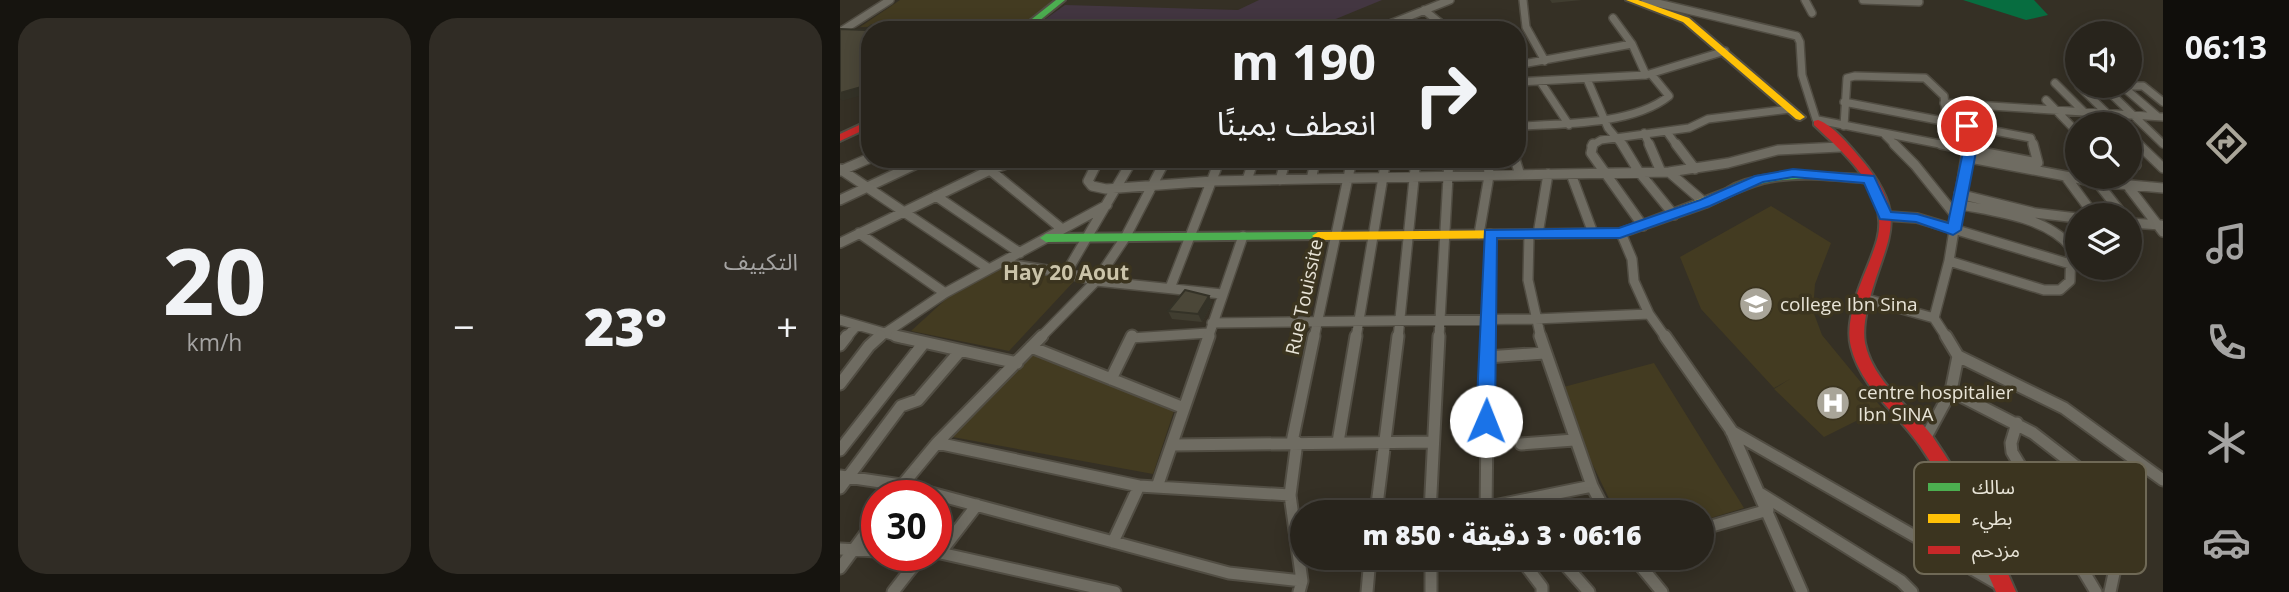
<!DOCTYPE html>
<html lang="ar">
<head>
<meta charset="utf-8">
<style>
  body { margin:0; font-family:"Open Sans","Noto Sans Arabic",sans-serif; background:#302c25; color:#f1f3f6; direction:rtl; height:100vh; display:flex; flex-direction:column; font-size:26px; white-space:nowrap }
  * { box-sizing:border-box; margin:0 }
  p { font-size:23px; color:#a5a4a3 }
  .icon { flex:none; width:38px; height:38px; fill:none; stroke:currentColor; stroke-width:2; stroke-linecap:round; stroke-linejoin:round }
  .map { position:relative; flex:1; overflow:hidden; direction:ltr }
  .side { display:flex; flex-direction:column; gap:18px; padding:18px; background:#16140f; width:840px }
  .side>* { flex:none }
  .top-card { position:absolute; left:21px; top:21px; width:665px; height:147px; border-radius:28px; box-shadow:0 4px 18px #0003,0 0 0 2px #44413b; direction:rtl; background:#28241c; color:#f1f3f6; overflow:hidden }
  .fabs { position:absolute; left:1225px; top:21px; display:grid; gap:14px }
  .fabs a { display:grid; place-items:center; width:77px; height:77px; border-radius:50%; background:#28241c; box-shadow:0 4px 18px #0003,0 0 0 2px #44413b; font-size:35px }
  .speed { position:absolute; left:21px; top:480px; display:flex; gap:14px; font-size:35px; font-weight:700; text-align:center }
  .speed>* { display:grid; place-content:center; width:91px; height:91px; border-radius:50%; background:#28241c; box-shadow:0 4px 18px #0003,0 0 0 2px #44413b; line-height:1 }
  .speed .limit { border:10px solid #d22; background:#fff; color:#111 }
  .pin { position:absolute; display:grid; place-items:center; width:60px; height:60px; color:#fff; margin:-30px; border:4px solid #fff; border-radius:50%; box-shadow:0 2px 7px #0007 }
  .me { position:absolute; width:77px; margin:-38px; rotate:1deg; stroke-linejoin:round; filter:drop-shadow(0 0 5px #0008) }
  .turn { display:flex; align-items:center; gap:24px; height:147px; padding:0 35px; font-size:32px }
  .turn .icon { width:91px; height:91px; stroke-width:2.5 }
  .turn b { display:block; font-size:49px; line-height:60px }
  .big { font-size:52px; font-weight:800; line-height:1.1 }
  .side .card { flex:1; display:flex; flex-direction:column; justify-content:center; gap:10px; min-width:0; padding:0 24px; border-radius:28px; background:#302c25 }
  .side .dial { align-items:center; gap:0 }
  .dial b { font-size:91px; line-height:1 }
  .heat { display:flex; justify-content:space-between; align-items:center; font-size:38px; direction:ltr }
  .side .tiles { flex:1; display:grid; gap:18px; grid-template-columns:repeat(2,1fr) }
  .trip { position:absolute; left:450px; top:500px; width:424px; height:70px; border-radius:35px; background:#28241c; box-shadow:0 4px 18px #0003,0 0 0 2px #44413b; font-weight:800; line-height:70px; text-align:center; direction:rtl }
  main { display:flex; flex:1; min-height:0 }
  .menu { display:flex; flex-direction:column; width:126px; justify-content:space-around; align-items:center; background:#100e0b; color:#a5a4a3 }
  .menu .icon { width:49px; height:49px }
  .menu .on { color:#a9a599 }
  .menu b { font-size:32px; color:#f1f3f6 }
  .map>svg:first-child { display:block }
  .industrial { fill:#433641 }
  .built { fill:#433b21 }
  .forest { fill:#076d40 }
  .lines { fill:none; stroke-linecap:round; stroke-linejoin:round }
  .street-far2-casing { stroke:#514d43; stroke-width:10 }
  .street-far1-casing { stroke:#514d43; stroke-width:12 }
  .street-casing { stroke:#514d43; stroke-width:15 }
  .fast-casing { stroke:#514d43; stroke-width:4 }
  .slow-casing { stroke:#514d43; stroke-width:4 }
  .jam-casing { stroke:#514d43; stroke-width:4 }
  .street-far2 { stroke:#6f6c62; stroke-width:7 }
  .street-far1 { stroke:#6f6c62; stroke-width:9 }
  .street { stroke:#6f6c62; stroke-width:11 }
  .fast { fill:#4caf50; fill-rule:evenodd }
  .slow { fill:#ffc107; fill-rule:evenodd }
  .jam { fill:#c62828; fill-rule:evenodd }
  .wall { fill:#403d30 }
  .shaded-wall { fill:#343227 }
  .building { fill:#4b4738; stroke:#343227; stroke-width:2 }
  .route { fill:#1a73e8; stroke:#114b97; stroke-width:2 }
  .labels { text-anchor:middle; stroke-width:7; stroke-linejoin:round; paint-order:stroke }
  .street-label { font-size:19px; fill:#e8e4d7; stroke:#3b341f }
  .poi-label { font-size:19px; fill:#e8e4d7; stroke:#3b341f; text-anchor:start }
  .neighbourhood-label { font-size:21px; font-weight:bold; fill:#cac3a9; stroke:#3b341f }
  .key { fill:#3b341f; stroke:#6f6956; stroke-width:2 }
  .key-label { font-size:19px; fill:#e8e4d7 }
</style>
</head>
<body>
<main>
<nav class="menu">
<b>06:13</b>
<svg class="icon on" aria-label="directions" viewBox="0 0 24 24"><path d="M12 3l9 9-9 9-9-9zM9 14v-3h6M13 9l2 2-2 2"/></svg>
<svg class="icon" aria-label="music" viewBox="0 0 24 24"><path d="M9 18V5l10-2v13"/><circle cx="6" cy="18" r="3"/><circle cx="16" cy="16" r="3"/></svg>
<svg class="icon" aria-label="phone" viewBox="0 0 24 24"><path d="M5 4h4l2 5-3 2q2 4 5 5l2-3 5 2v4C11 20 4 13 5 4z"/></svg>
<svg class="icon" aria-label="climate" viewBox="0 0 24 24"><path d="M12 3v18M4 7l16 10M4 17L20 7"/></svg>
<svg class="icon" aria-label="car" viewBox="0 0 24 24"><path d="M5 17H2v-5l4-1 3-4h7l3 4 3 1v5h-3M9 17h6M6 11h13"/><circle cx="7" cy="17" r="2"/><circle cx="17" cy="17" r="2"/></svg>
</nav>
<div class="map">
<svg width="1323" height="592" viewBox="0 0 1323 592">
  <rect width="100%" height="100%" fill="#353025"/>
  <path class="industrial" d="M419 0H542L469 30H190L225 5 398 10Z"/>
  <path class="built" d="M60 0H214L189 21 139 26 20 27Z
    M931 206 991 243 975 284 973 311 982 335 1042 408 984 437 934 389 950 379 934 388 861 309 840 257Z
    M167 265 237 278 169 351 71 331 118 288Z
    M194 352 336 405 313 474 107 436Z
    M814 363 904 508 861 521V513H776L716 389Z"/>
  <path class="forest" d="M1123 0H1194L1208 15 1186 20Z"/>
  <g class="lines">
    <g class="street-far2-casing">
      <path id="street-far2" d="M683 0 686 27 705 61
        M805 0 957 36 960 42 962 75 976 119
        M965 0 972 13
        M1023 0 1079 2
        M584 10 609 30
        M773 18 792 44 806 75
        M535 30 610 0
        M0 32 50 0
        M677 65 792 44
        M747 79 768 128 783 146
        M700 81 729 125
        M677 82 806 75 885 51
        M1215 83 1256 124
        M1239 86 1278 124
        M1263 86 1323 144
        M1282 86 1317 116
        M1289 86H1303L1323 102
        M1206 100 1237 132
        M1004 102 1191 138 1193 146
        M1104 103 1323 117
        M978 120 1110 146
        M677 126C722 124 793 125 829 96L811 74
        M1004 126 1007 78 1015 76 1085 78 1104 96 1107 122
        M1127 126 1129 146
        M827 132 837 146
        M804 133 810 146
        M1045 135 1056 146
        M1290 136 1300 146
        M751 146 761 140 849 128 868 119 950 109"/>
    </g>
    <g class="street-far1-casing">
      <path id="street-far1" d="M753 144 751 153 803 226
        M782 144 799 172 834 215
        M809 144 821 172
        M836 144 855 169
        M1054 144 1075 165 1116 216
        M1101 144 1198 163 1193 144
        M1298 144 1323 168
        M1130 158 1257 182 1323 188
        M259 159 248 181 252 186 266 189 372 181 829 172 888 163 938 150 1000 147
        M326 159 285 238 256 281 382 294
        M675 159 680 175
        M1290 159 1296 165 1290 163
        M0 169 149 269
        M150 170 222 229
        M0 171 30 158
        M829 172 865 203
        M731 174 753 233
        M1226 177 1254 215
        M471 179 476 159
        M407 180 414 159
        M440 180 446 159
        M1257 182 1283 215
        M1287 185 1323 232
        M1119 194 1195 213 1237 218
        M96 196 180 253
        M0 200 87 159
        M1046 216 1077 218 1230 264
        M1290 223 1321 225
        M19 233 105 293
        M781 233 792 259 794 281 809 314 826 338
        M639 234 649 176 648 159
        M689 234 688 280 701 338
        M698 234 708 174
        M0 243 150 170 180 159
        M1109 261 1204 290H1220L1230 281 1231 247C1205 216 1154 212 1117 204
        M162 263 226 273 256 281 200 338
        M226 273 293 159
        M330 288 380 159
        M1023 298 1094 318 1107 338
        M1094 318 1109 261 1128 144
        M0 320 62 338
        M372 323 695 319 809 314
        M6 338 17 325
        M38 338 105 293 267 205
        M291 338 368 333
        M368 338 403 236
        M474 338 512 159
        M516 338 546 159
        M558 338 576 159
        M599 338 609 159
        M648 338 650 234"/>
    </g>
    <g class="street-casing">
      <path id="street" d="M56 336 177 363
        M700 336 752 486 766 513
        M825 336 891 430 962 592
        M1106 336 1118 356 1111 391
        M0 345 7 336
        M191 347 344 408
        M1118 356 1224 408 1323 480
        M647 357 704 353
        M271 379 292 336
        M0 384 29 346 40 336
        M1177 423 1171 443 1172 452 1256 592
        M891 431 1160 585
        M1085 439 1111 391 1193 433 1281 501 1287 513 1270 592
        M452 442 474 336
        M457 442 450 495 462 581
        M498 442 516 336
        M97 443 299 486 450 495
        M681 444 734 440
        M333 445 593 442
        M0 450 83 344
        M0 476 61 485 389 573 462 581 459 592
        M317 487 369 336
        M0 488 61 406 78 400 120 351
        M921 494 1061 581 1072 592
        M54 495 97 443 202 336
        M644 508 752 486
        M536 513 558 336
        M590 513 599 336
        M646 513 648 336
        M1132 517 1212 520
        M861 529 928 510
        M273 542 299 486
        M0 549 37 551
        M96 552 275 592
        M100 553 137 505
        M591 558V592
        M680 558 702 587V592
        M719 558 749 592
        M794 558 822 592
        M0 568 37 518
        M53 592 82 555
        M527 592 530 558"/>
    </g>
    <g class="fast-casing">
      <path id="fast" d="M216 0H225L188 30H178Z
        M957 172 1029 175 1035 179 1029 183C995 180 959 175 924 183 912 186 900 192 888 196L882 192C900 176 934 174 957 172Z
        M478 232 483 233 484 236 483 239 206 242 200 238 206 234Z"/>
    </g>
    <g class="slow-casing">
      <path id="slow" d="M786 0H798L849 18 965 117 960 120 956 119 843 22Z
        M888 188 892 189 894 192 892 195 869 206 781 237 478 240 472 236 478 232 780 229Z"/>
    </g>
    <g class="jam-casing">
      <path id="jam" d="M30 120V127L0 141V134Z
        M978 120C994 126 1010 146 1021 159 1074 221 1043 241 1028 306 1025 318 1023 331 1025 343 1033 382 1071 407 1093 437 1126 485 1153 538 1176 592H1156C1135 542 1111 491 1080 446 1057 413 1021 388 1011 347 1007 331 1011 315 1015 300 1021 279 1031 261 1037 240 1050 192 1005 154 974 125V121Z"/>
    </g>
    <use href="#street-far2" class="street-far2"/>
    <use href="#street-far1" class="street-far1"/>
    <use href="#street" class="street"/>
    <use href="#fast" class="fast"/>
    <use href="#slow" class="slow"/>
    <use href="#jam" class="jam"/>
  </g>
  <path class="wall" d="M710 0H742L712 3Z
    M369 296 372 304 362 322 332 319 328 311Z"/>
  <path class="shaded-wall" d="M165 25 167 30H157Z
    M28 85 30 88V93L2 101 0 98V93Z
    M369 296 372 304 362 322 358 314Z"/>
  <path class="building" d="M32 25H165L157 30H30V86L28 85 0 93V29L25 30Z
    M345 290 369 296 358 314 328 311Z"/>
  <path class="route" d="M1127 122 1133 126 1136 152 1121 230 1113 235 1076 222 1040 219 1024 183 953 177 923 182 870 206 780 238H657L655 421 652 426 646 428 639 426 636 421 645 230 779 228 860 200 915 176 953 169 1034 176 1051 212 1077 214 1108 223 1123 152 1121 126Z"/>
  <defs>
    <g id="school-disc" transform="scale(1.75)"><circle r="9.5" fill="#a9a599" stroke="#3b341f"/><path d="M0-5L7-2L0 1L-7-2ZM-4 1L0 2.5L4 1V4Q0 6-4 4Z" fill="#fff"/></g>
    <g id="hospital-disc" transform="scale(1.75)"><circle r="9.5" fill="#a9a599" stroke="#3b341f"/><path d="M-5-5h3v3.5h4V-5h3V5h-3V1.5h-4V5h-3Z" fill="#fff"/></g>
  </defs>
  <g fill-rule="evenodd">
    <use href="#school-disc" x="916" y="304"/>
    <use href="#hospital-disc" x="993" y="403"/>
  </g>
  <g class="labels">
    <g class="street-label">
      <text transform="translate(464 297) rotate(-78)" y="7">Rue Touissite</text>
    </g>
    <g class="poi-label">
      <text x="940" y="311">college Ibn Sina</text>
      <text x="1018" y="399">centre hospitalier<tspan x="1018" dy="22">Ibn SINA</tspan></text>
    </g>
    <g class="neighbourhood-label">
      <text x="226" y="280">Hay 20 Aout</text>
    </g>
  </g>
  <rect x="1074" y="462" width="232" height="112" rx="10" class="key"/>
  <rect x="1088" y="483" width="32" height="8" fill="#4caf50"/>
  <rect x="1088" y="514" width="32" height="9" fill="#ffc107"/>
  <rect x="1088" y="546" width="32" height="8" fill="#c62828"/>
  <g class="key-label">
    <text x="1132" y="494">سالك</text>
    <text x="1132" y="525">بطيء</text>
    <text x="1132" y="557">مزدحم</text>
  </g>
</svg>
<div class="fabs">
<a><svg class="icon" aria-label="sound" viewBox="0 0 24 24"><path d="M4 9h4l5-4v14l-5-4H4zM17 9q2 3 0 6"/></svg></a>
<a><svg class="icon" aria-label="search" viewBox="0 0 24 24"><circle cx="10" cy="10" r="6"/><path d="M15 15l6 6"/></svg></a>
<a><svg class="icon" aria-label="layers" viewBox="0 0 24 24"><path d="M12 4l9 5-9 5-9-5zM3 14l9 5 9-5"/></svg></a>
</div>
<div class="speed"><div class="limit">30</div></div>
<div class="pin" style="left:1127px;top:126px;background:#d93025"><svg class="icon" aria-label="arrive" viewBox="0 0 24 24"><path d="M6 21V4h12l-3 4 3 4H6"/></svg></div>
<svg class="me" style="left:646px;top:421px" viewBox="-20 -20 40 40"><circle r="19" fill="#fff"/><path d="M0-13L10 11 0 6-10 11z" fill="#1a73e8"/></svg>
<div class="trip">06:16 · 3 دقيقة · 850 m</div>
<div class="top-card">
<div class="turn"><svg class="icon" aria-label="right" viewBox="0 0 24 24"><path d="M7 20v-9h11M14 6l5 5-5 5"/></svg><div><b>190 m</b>انعطف يمينًا</div></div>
</div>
</div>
<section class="side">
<div class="tiles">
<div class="card"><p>التكييف</p>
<div class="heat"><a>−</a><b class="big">23°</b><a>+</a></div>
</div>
<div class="card dial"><b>20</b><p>km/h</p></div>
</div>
</section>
</main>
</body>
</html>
